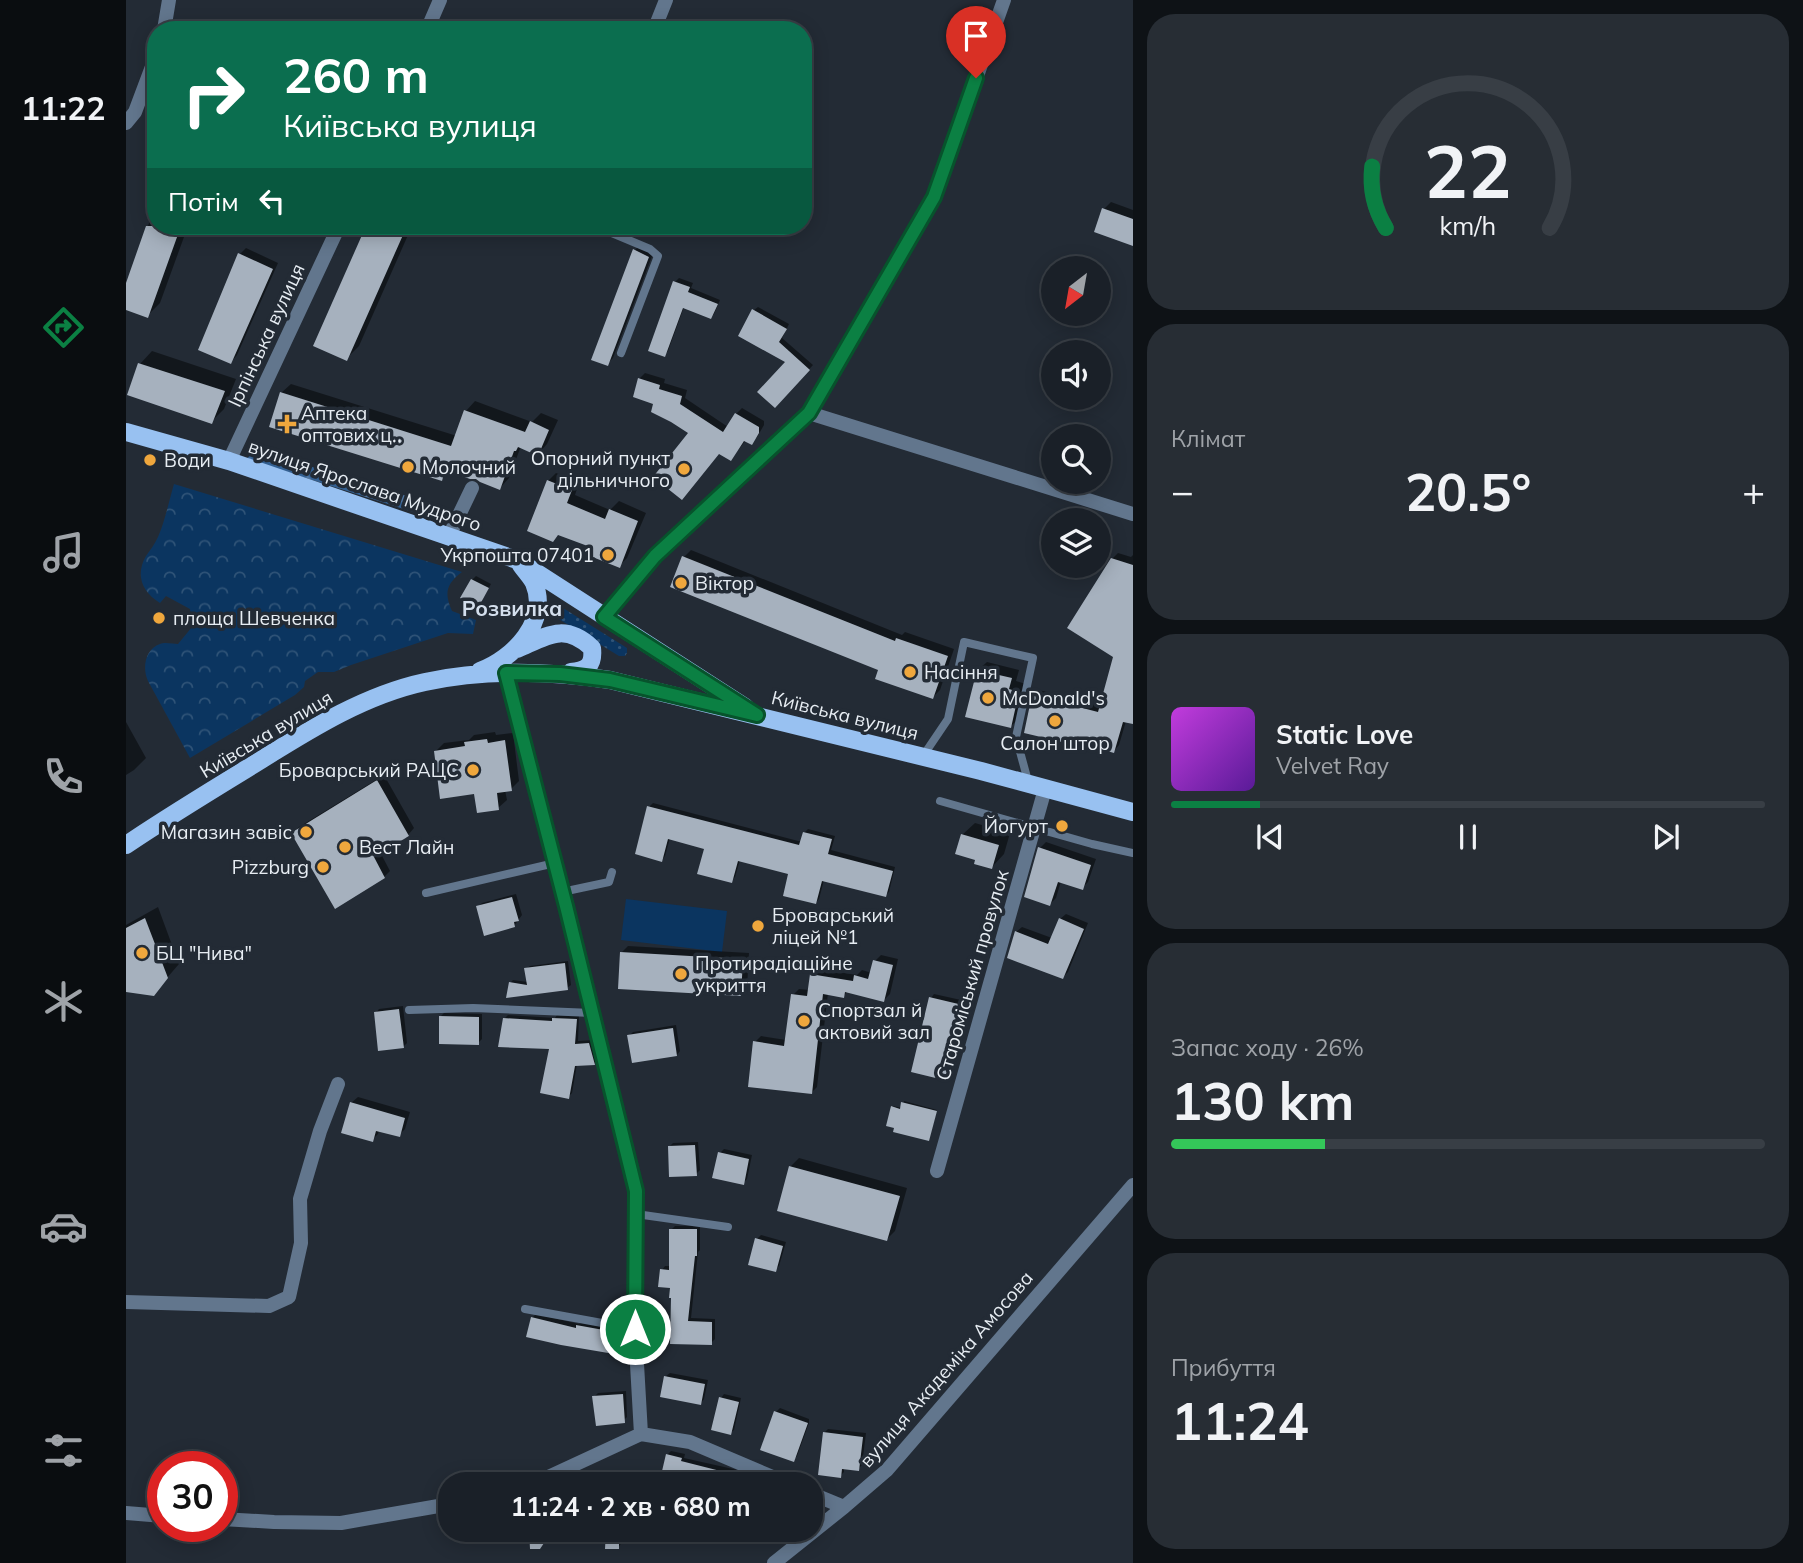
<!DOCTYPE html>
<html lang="uk">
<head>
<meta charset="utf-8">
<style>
  body { margin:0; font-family:Mulish,sans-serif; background:#272d34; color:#f1f3f6; height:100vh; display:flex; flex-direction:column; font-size:26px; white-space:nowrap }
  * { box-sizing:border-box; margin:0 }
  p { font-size:23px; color:#9fa3a8 }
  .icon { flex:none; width:38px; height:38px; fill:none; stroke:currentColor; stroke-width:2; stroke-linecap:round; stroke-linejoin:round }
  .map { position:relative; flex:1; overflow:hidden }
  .side { display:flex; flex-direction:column; gap:14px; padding:14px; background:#0e1216; width:670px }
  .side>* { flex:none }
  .banner { position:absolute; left:21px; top:21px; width:665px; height:214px; border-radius:28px; box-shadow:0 4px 18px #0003,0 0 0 2px #383e45; background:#0b6e4f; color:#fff; overflow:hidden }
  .needle { width:46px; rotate:211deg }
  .controls { position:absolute; left:915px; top:256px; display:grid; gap:14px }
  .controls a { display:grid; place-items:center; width:70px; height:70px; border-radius:50%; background:#1a2028; box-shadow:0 4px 18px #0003,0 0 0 2px #383e45; font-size:35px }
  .speed { position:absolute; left:21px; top:1451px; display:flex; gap:14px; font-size:35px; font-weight:700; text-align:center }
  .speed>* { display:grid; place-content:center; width:91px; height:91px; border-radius:50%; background:#1a2028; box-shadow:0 4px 18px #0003,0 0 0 2px #383e45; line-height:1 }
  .speed .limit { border:10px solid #d22; background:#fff; color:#111 }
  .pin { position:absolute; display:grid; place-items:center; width:60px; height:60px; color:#fff; margin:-72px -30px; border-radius:50% 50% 50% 0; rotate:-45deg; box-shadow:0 0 7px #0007 }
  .pin .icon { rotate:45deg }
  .me { position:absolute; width:77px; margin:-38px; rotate:0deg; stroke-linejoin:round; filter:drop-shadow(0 0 5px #0008) }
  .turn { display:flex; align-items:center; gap:24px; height:147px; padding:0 21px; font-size:32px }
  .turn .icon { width:91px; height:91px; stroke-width:2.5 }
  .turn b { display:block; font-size:49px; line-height:60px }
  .then { display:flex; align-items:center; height:66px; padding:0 21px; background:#0003; gap:14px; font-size:26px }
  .big { font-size:52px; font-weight:700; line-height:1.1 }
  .side .widget { flex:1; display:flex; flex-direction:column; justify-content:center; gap:10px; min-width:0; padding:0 24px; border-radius:28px; background:#272d34 }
  .side .dial { align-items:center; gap:0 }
  .dial svg { height:182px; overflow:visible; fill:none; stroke:#383e45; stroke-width:7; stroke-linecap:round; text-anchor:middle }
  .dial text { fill:#f1f3f6; stroke:none }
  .song { display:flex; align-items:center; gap:21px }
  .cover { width:84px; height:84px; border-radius:10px; background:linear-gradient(135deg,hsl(290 70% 55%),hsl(270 70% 35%)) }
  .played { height:7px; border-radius:4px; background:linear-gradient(90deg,#0b8043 15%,#383e45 15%) }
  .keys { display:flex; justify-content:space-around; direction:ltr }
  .heat { display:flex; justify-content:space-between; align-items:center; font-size:38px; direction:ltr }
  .charge { height:10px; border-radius:5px; background:linear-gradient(90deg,#34c759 26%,#383e45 0) }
  .trip { position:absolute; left:312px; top:1472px; width:385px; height:70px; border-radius:28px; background:#1a2028; box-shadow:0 4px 18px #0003,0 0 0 2px #383e45; font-weight:700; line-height:70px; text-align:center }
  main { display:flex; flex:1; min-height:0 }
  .tabs { display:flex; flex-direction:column; width:126px; justify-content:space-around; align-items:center; background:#0a0d10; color:#9fa3a8 }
  .tabs .icon { width:49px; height:49px }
  .tabs .on { color:#0b8043 }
  .tabs b { font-size:32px; color:#f1f3f6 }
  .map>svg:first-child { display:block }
  .grass { fill:url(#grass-dots) }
  .forest { fill:url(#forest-firs) }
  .park { fill:url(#park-crowns) }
  .pitch { fill:#0b3560 }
  .shadow { fill:#0007 }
  .building { fill:#a6b1be }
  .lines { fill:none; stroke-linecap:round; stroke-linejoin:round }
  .service { stroke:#62768d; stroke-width:8 }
  .minor { stroke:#62768d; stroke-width:14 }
  .primary { stroke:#98c1f1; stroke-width:18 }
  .route-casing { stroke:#07532c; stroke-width:18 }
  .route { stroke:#0b8043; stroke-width:12 }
  .poi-dot { fill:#efa73d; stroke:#232b35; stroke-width:2.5 }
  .labels { text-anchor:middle; stroke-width:7; stroke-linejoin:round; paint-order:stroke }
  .street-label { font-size:19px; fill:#e7edf3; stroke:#232b35 }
  .poi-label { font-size:19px; fill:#e7edf3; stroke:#232b35; text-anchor:start }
  .neighbourhood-label { font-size:21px; font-weight:bold; fill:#d4dfed; stroke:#232b35 }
</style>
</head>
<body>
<main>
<nav class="tabs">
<b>11:22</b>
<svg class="icon on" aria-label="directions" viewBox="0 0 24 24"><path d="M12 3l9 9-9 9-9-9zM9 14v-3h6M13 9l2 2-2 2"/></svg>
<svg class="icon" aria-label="music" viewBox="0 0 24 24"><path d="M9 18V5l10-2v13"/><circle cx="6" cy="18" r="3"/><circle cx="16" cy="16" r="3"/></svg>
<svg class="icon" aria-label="phone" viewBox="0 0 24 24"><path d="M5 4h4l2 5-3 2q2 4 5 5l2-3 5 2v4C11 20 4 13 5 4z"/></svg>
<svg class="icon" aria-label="climate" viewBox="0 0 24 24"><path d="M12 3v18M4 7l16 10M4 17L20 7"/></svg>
<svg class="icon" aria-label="car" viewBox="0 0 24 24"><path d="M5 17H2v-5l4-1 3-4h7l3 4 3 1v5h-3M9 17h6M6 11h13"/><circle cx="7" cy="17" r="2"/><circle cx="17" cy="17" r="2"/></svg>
<svg class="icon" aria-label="filters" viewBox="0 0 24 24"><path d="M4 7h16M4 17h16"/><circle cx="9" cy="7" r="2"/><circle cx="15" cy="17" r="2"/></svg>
</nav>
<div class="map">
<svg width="1007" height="1563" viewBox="0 0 1007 1563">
  <defs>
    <pattern id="grass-dots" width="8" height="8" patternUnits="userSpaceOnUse" patternTransform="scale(1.75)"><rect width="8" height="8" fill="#0b3560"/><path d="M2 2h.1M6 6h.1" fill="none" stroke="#2f5377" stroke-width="1.8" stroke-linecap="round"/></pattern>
    <pattern id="forest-firs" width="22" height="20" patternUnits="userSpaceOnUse" patternTransform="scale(1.75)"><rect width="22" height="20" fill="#336092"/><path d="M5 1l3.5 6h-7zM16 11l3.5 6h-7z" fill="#5177a2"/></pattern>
    <pattern id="park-crowns" width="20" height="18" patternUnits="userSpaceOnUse" patternTransform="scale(1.75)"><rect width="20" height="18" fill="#0b3560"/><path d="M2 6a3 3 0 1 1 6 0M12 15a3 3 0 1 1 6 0" fill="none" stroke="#2f5377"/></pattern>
  </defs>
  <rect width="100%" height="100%" fill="#232b35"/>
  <path class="grass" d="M434 608H437L501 648V653L499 656H493L431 618 430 611Z"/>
  <path class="forest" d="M131 450 307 504 303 517 120 459Z"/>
  <path class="park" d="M48 484 336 572C320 584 318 593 326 611L350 620 347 634 322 633 225 665 208 672H192L179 681 178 687 169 695 64 758 22 681C16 668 19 649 34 644 39 642 47 644 52 644L66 627 64 609 40 596 34 603C16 592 9 575 20 556 24 550 29 544 32 537 39 521 43 501 48 484Z"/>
  <path class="pitch" d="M500 899 601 911 596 952 495 940Z"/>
  <path class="shadow" d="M184 25 194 30H179Z
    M985 202 1007 210V244L978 209Z
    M30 207V226H62L34 303 21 316 0 308V288L28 209Z
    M242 226H286L233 346 220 359 189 345Z
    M515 244 528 251 487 358 481 364 509 250Z
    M120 248 152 263 111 355 105 362 114 254Z
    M553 278 567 283 565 288 594 300 588 314 585 317 558 307 542 351 538 355 549 282Z
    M632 307 663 324 656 338 687 365 649 406 662 361 628 310Z
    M26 351 110 379 98 409 85 422 14 364Z
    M519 373 539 379 538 383 561 390 559 398 602 427 610 414 616 408 638 421V425L631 437 625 443 620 440 605 459 565 433 530 403 513 379Z
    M165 384 331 436 340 411 349 401 406 422 415 413 432 420 421 444 412 454 395 446 383 478 374 488 350 477 324 470 315 479 155 393Z
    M430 473 453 482 449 495 484 510 493 501 520 513 501 558 493 566 469 547 422 481Z
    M565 550 776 635 779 632 828 649 814 690 807 697 755 669 558 557Z
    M992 553 1005 557 1007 555V723L1000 721 993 745 988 751 907 696 913 690 976 706 989 657 986 559Z
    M350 576 365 584 355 602 346 580Z
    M861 662 893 670 890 681 900 684 893 718 885 726 852 670Z
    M0 722 20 758 8 770 0 775Z
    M369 732 370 735 387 733 393 781 385 789 379 790 381 800 372 808 350 792 310 751 318 743 343 740 348 735Z
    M258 775 288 828 282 835 254 852 264 871 258 877 167 833 173 827Z
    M527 803 676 842 678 833 682 829 709 836 705 850 769 867 763 892 759 895 698 880 693 899 690 902 664 873 614 860 609 877 605 881 580 847 544 838 539 856 536 860 523 807Z
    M849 823 884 833 878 854 866 867 836 835Z
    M920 842 970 859 962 882 956 888 935 881 930 898 924 904 914 848Z
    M390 894 396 915 388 926 352 907 356 903Z
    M32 907 53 964 27 994 0 990V925Z
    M940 914 962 923 942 972 937 977 890 932 896 927 926 938 934 919Z
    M502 946 623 953 621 988 615 994 496 952Z
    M755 955 772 959 764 994 758 1000 722 991 717 996 702 993 691 1087 685 1093 629 1042 635 1036 660 1040 667 995 673 989 684 990 686 975 692 969 731 975 736 970 746 973 749 961Z
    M442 961 445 985 441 988 382 996 384 983 387 980 402 982 400 969 404 966Z
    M808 994 844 1002 826 1076 822 1079 805 998Z
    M277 1006 281 1043 277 1047 250 1013 253 1009Z
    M318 1013 356 1014V1039L352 1043 314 1017Z
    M382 1015 429 1018 431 1015 453 1016 452 1041 467 1040 472 1060 468 1063 451 1064 446 1093 442 1097 425 1048 378 1019Z
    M550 1025 554 1051 551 1055 503 1036 507 1032Z
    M232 1097 284 1112 279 1129 273 1135 253 1130 252 1134 246 1140 225 1103Z
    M778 1101 811 1110 803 1139 766 1107 767 1106 776 1108Z
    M572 1142 574 1170 570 1174 543 1147 547 1143Z
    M598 1149 626 1155 621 1179 617 1183 594 1153Z
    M673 1158 781 1188 769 1231 761 1239 664 1167Z
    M549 1226H574V1250L572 1252 565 1318 589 1319V1339L585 1343 546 1342V1287L536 1270 539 1266H544L545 1230Z
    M635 1235 660 1242 653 1266 649 1270 631 1239Z
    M410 1314 453 1324 456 1322 503 1331V1350L500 1354 406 1318Z
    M544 1373 582 1380 578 1399 575 1403 540 1376Z
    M500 1391 501 1417 497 1421 468 1397 472 1393Z
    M598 1394 615 1398 608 1430 604 1433 595 1398Z
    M654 1408 683 1419V1423L671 1456 667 1460 650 1412Z
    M702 1429 740 1433 736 1465 732 1469 718 1467V1472L714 1476 698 1433Z
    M545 1451 559 1454 558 1458 616 1471 613 1484H538L541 1455Z
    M482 1530H513V1538L509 1542H496L492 1548 481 1547Z"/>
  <path class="building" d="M976 208 1007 219V246L968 232Z
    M20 226H55L22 318 0 310V283Z
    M240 226H281L221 361 187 346Z
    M507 249 523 257 482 366 465 360Z
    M112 253 147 269 105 364 72 350Z
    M547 281 564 287 562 292 592 304 585 319 557 308 539 357 522 351Z
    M626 309 661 329 653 342 684 370 649 408 631 392 659 362 612 336Z
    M12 363 99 391 86 424 1 395Z
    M512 378 534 385 533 389 556 396 554 404 597 432 609 413 633 427V433L626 445 618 441 605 461 593 454 556 500 527 477 562 433 545 422 525 412 527 404 507 397Z
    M154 392 325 446 338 410 399 432 404 421 423 430 412 456 392 447 390 451H388L374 490 354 482 350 479H344L319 470 316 481 143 427Z
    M421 480 446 490 441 503 479 519 483 509 512 521 494 568 464 556 467 548 432 535 427 542 401 531Z
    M556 556 769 641 770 638 822 656 807 699 749 679 752 670 544 587Z
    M985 558 1007 565V724L997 722 988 753 954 743 953 746 898 733 906 695 972 712 987 657 941 628Z
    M345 579 363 588 352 608 334 598Z
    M851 670 886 678 883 689 893 692 885 728 839 717Z
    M361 739 362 743 379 740 386 791 371 793 373 810 351 813 348 794 314 799 308 751 339 746 338 742Z
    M251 780 283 836 248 857 259 878 209 909 165 833Z
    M521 806 673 845 677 832 706 839 702 854 767 871 760 897 696 881 690 904 657 896 662 874 612 861 606 883 571 874 578 849 542 839 536 862 509 854Z
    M835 834 873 845 866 869 848 864 849 860 829 854Z
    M912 847 965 865 957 890 932 882 924 906 898 897Z
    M386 897 393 921 388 922 389 927 358 936 350 906Z
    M19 918 42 978 28 996 0 992V928Z
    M933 918 958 929 937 979 881 958 889 931 922 944Z
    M494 952 617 959 615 996 492 989Z
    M747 960 767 965 758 1002 719 992 718 998 697 994 686 1094 622 1087 627 1041 658 1046 665 994 681 996 684 974 727 981 728 975 742 979Z
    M439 963 442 990 380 998 383 982 401 985 398 968Z
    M803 997 841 1006 822 1081 785 1072Z
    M273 1009 278 1048 252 1051 248 1012Z
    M313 1016 353 1017V1045L313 1044Z
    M377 1018 426 1021V1018L451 1019 449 1044 463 1043 469 1065 449 1066 443 1099 414 1093 423 1049 372 1047Z
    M547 1028 551 1056 506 1063 501 1035Z
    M224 1102 279 1118 274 1137 250 1131 247 1142 215 1133Z
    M775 1102 811 1111 803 1141 767 1132 768 1128 760 1126 765 1106 774 1109Z
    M569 1145 571 1176 543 1177 542 1146Z
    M592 1152 623 1159 618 1185 586 1178Z
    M663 1166 774 1196 761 1241 651 1211Z
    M543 1229H571V1256H569L562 1321 586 1322V1345L544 1344 545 1298H543L544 1288 532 1287 534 1269 543 1270Z
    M629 1238 657 1246 650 1272 622 1265Z
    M405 1317 450 1328V1325L500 1334V1356L435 1345 400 1337Z
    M538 1376 579 1384 575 1405 534 1397Z
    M497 1394 499 1423 470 1426 466 1396Z
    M593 1397 613 1402 605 1435 585 1430Z
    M648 1411 682 1423 668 1462 634 1450Z
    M697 1432 737 1437 733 1471 716 1469 715 1478 692 1475Z
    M540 1454 556 1458 555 1461 626 1479V1484H533Z
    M403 1530H450V1541L418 1543 414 1549H404Z
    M480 1530H510V1544L493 1543V1549H479Z"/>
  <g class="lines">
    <path class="service" d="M469 226 524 249 532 256 495 353
      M797 756 822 719 838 642 907 658 890 737 902 781
      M814 801 966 844 1007 853
      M436 892 483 882 486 872
      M300 893 429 863
      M283 1010 347 1008 466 1013
      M510 1214 602 1227
      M399 1309 509 1329"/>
    <path class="minor" d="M38 30 43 0
      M301 30 314 0
      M528 30 540 0
      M0 123 9 112 30 56
      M683 413 1007 514
      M103 461 213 226
      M323 536 346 488
      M478 616 529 556 683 413 808 197 878 0
      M380 673 440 907 510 1191 509 1329 515 1434
      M811 1171 919 789
      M0 1302 143 1306 163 1297 175 1243 174 1199 194 1131 212 1084
      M407 1484 515 1434 564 1442 663 1484
      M684 1493 718 1507
      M0 1513 37 1516
      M96 1519 148 1522 215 1523 324 1504
      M648 1563 718 1507 761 1470 1007 1185"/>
    <path class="primary" d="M0 432 103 461 391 560 619 707
      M391 649C421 636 438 622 466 648 468 666 461 670 445 672
      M354 671C387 659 424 621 408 583 405 577 399 571 395 565
      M0 845C40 818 81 793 122 768 177 734 234 696 299 682 359 669 423 671 484 680L855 771 1007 812"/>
  </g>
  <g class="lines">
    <g class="route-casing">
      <path id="route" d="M509 1329 510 1191 440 906 380 673 434 674 484 680 631 715 478 617 529 556 683 413 808 197 850 78"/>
    </g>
    <use href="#route" class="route"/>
  </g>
  <g class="poi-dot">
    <path d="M157.5 413.5h7v7h7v7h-7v7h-7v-7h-7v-7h7z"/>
    <circle cx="24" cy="460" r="7"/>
    <circle cx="282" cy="467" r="7"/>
    <circle cx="558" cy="469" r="7"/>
    <circle cx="482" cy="555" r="7"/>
    <circle cx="555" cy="583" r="7"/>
    <circle cx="33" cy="618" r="7"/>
    <circle cx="784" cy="672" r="7"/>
    <circle cx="862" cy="698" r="7"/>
    <circle cx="929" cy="721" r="7"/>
    <circle cx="347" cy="770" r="7"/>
    <circle cx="936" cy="826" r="7"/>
    <circle cx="180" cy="832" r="7"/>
    <circle cx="219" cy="847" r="7"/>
    <circle cx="197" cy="867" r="7"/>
    <circle cx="632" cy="926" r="7"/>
    <circle cx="16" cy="953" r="7"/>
    <circle cx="555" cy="974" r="7"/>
    <circle cx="678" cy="1021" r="7"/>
  </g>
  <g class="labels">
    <g class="street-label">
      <text transform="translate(140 335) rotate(-65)" y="7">Ірпінська вулиця</text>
      <text transform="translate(239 485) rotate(19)" y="7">вулиця Ярослава Мудрого</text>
      <text transform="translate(719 715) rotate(14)" y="7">Київська вулиця</text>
      <text transform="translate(140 734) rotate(-31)" y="7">Київська вулиця</text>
      <text transform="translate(846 975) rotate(-74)" y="7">Староміський провулок</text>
      <text transform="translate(820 1369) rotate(-49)" y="7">вулиця Академіка Амосова</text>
    </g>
    <g class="poi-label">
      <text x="175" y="420">Аптека<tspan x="175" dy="22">оптових ц‥</tspan></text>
      <text x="544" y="465" text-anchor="end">Опорний пункт<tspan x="544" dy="22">дільничного</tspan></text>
      <text x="38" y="467">Води</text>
      <text x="296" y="474">Молочний</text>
      <text x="468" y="562" text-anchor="end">Укрпошта 07401</text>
      <text x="569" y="590">Віктор</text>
      <text x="47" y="625">площа Шевченка</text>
      <text x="798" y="679">Насіння</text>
      <text x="876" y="705">McDonald's</text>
      <text x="929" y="750" text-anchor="middle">Салон штор</text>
      <text x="333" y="777" text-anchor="end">Броварський РАЦС</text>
      <text x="922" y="833" text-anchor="end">Йогурт</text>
      <text x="166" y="839" text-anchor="end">Магазин завіс</text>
      <text x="233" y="854">Вест Лайн</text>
      <text x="183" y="874" text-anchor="end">Pizzburg</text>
      <text x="646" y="922">Броварський<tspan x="646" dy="22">ліцей №1</tspan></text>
      <text x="30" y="960">БЦ "Нива"</text>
      <text x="569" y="970">Протирадіаційне<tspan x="569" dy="22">укриття</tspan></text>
      <text x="692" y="1017">Спортзал й<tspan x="692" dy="22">актовий зал</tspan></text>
    </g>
    <g class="neighbourhood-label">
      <text x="386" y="616">Розвилка</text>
    </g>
  </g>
</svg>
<div class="controls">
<a><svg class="needle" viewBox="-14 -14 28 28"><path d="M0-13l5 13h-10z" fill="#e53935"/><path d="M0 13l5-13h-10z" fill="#9fa3a8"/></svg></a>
<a><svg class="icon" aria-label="sound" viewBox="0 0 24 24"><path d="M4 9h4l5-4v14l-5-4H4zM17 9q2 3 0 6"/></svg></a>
<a><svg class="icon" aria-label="search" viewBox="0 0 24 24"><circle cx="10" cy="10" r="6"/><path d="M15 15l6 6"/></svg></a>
<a><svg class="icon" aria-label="layers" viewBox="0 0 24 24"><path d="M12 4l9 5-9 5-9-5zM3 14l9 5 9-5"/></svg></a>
</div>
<div class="speed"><div class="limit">30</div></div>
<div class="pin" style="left:850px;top:78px;background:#d93025"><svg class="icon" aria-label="arrive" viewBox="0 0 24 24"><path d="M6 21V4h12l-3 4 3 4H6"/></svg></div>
<svg class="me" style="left:509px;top:1329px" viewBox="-20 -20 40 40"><circle r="17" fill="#0b8043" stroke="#fff" stroke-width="3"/><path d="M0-11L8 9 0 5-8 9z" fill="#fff"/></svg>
<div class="trip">11:24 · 2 хв · 680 m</div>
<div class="banner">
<div class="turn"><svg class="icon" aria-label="right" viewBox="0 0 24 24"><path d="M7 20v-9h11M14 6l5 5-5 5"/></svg><div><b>260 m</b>Київська вулиця</div></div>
<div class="then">Потім<svg class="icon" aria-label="left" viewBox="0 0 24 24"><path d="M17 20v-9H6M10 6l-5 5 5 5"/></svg></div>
</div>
</div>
<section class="side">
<div class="widget dial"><svg viewBox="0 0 100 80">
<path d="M14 69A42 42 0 1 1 86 69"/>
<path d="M14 69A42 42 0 0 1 8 42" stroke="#0b8043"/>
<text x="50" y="56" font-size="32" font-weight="700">22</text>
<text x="50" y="72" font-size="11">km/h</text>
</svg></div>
<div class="widget"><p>Клімат</p>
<div class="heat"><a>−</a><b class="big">20.5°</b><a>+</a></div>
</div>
<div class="widget">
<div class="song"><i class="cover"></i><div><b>Static Love</b><p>Velvet Ray</p></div></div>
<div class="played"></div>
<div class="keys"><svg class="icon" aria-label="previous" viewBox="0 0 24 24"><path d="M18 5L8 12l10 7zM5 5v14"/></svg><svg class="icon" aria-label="pause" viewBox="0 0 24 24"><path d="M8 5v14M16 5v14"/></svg><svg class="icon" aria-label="next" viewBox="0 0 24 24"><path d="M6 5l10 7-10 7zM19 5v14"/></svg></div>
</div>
<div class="widget"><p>Запас ходу · 26%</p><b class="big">130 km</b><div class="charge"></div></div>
<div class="widget"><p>Прибуття</p><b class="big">11:24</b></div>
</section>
</main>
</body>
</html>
